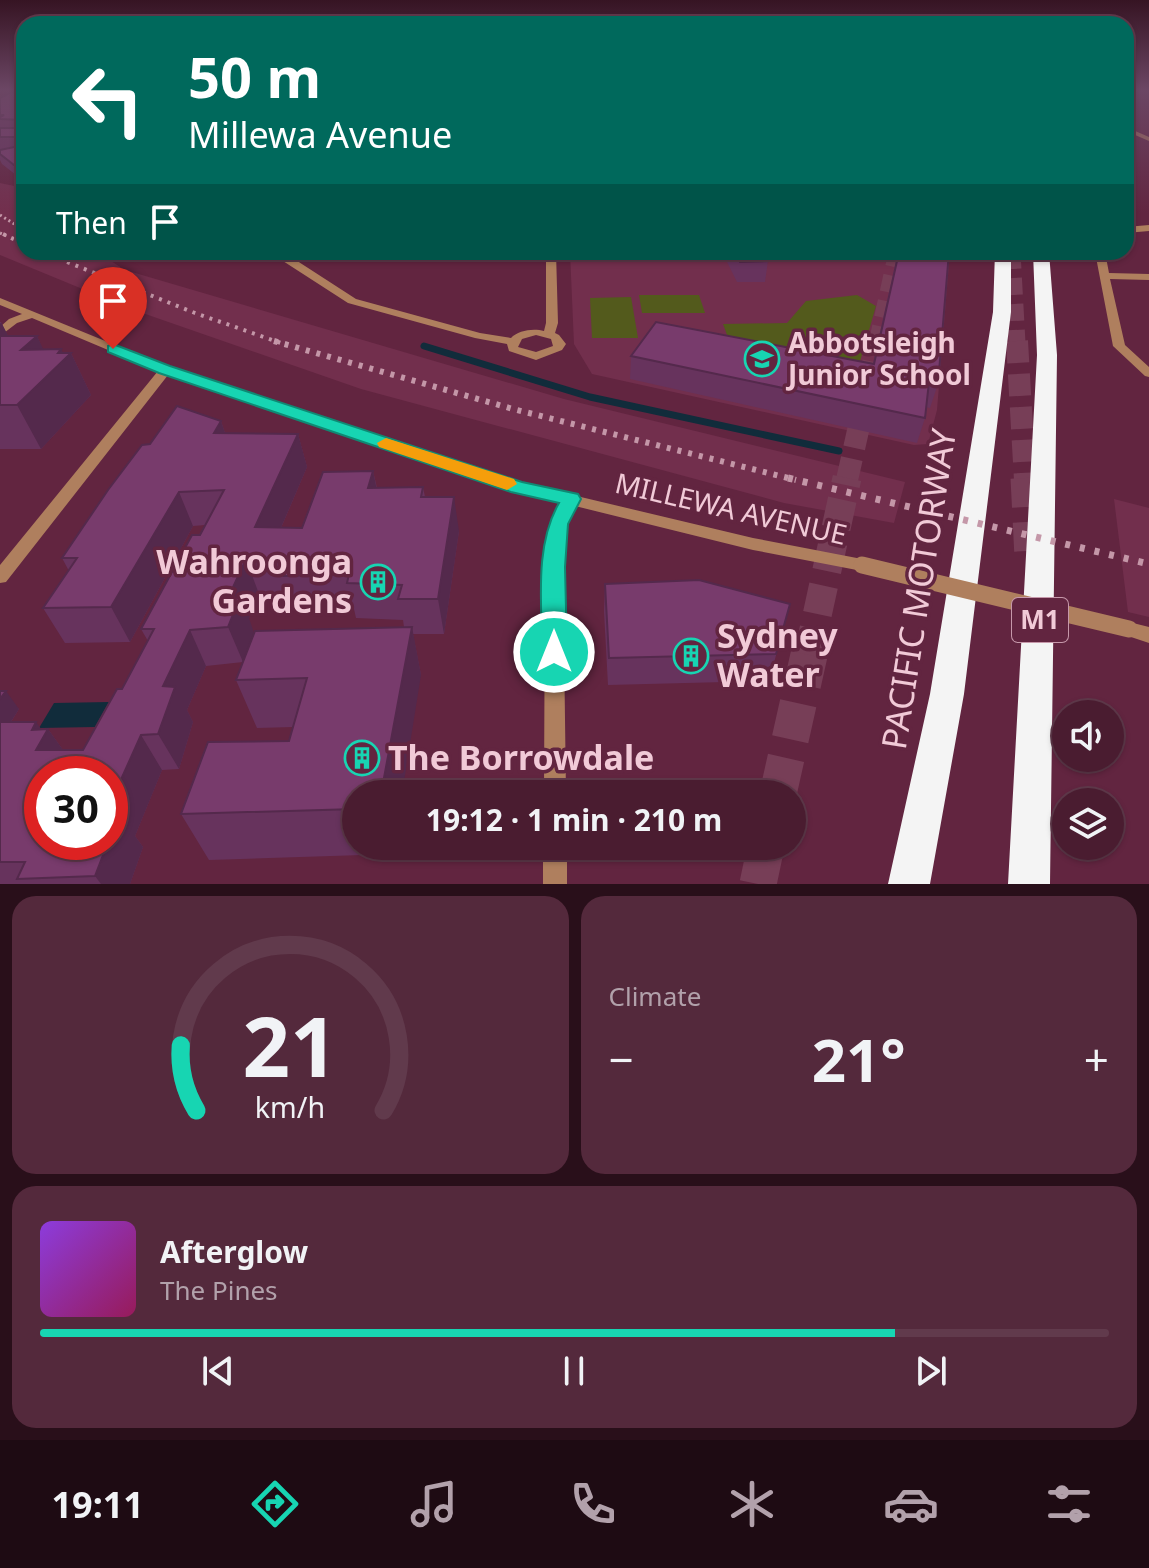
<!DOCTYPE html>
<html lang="en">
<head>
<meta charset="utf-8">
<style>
  body { margin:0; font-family:"Noto Sans",sans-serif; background:#54293c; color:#f1f3f6; height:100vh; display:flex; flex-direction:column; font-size:30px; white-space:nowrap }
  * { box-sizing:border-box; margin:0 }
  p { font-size:26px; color:#b2a1ab }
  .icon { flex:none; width:44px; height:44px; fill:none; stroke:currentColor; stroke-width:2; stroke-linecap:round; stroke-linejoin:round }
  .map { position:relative; height:884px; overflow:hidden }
  .sheet { display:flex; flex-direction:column; gap:12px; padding:12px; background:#290f1a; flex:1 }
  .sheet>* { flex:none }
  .banner { position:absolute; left:16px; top:16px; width:1118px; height:244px; border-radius:24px; box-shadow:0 2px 6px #0004,0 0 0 2px #613a4c; background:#00695c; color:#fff; overflow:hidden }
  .tools { position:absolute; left:1052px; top:700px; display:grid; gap:16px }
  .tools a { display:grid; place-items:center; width:72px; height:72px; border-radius:50%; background:#4a1c30; box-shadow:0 2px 6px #0004,0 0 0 2px #613a4c; font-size:40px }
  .speed { position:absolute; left:24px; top:756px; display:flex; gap:16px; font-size:40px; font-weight:700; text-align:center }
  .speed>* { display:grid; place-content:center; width:104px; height:104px; border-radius:50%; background:#4a1c30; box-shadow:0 2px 6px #0004,0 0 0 2px #613a4c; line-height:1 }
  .speed .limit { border:12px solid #d22; background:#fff; color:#111 }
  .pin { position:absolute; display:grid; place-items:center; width:68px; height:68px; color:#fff; margin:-82px -34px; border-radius:50% 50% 50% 0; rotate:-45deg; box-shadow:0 0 8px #0007 }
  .pin .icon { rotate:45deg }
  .me { position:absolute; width:88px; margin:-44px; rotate:0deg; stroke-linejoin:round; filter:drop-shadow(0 0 6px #0008) }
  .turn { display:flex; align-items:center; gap:28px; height:168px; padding:0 40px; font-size:36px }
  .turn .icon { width:104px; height:104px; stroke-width:2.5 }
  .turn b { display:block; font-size:56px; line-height:68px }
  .then { display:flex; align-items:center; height:76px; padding:0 40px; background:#0003; gap:16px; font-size:30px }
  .big { font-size:60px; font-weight:700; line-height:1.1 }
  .sheet .card { flex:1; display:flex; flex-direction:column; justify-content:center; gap:12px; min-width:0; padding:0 28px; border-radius:24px; background:#54293c }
  .sheet .dial { align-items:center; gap:0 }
  .dial svg { height:208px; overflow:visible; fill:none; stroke:#613a4c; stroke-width:7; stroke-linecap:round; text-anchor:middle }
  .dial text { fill:#f1f3f6; stroke:none }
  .song { display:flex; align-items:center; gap:24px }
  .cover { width:96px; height:96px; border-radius:12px; background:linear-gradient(135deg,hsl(270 70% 55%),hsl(330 70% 35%)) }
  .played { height:8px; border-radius:4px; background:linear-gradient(90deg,#17d5b2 80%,#613a4c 80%) }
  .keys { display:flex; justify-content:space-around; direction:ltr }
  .heat { display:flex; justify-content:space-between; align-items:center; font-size:44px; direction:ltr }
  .sheet .tiles { flex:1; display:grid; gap:12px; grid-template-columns:1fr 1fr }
  .card:last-child { grid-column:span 2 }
  .trip { position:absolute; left:342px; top:780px; width:464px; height:80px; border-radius:40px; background:#4a1c30; box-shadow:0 2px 6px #0004,0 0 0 2px #613a4c; font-weight:700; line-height:80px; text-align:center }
  .menu { display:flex; height:128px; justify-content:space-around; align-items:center; background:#1e0b13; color:#b2a1ab }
  .menu .icon { width:56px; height:56px }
  .menu .on { color:#17d5b2 }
  .menu b { font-size:36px; color:#f1f3f6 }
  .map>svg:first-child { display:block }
  .built { fill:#722f4d }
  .green { fill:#535a1c }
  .water { fill:#112c3b }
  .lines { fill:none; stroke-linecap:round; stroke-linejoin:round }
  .stream { stroke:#112c3b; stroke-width:7 }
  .highway-tunnel-far3 { stroke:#773e57; stroke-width:17; stroke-dasharray:17 9; stroke-linecap:butt }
  .highway-tunnel-far2 { stroke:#773e57; stroke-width:22; stroke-dasharray:22 11; stroke-linecap:butt }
  .highway-tunnel-far1 { stroke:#773e57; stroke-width:29; stroke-dasharray:29 15; stroke-linecap:butt }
  .highway-tunnel { stroke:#773e57; stroke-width:37; stroke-dasharray:37 19; stroke-linecap:butt }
  .minor { fill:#af7f5e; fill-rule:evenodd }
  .highway { fill:#f4f4f4; fill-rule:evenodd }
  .rail-far3 { stroke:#c497a8; stroke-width:3; stroke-dasharray:2 3; stroke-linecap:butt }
  .rail-far2 { stroke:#c497a8; stroke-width:4; stroke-dasharray:3 6; stroke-linecap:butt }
  .rail-far1 { stroke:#c497a8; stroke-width:6; stroke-dasharray:4 7; stroke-linecap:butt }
  .rail { stroke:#c497a8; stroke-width:7; stroke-dasharray:5 10; stroke-linecap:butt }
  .minor-bridge { stroke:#af7f5e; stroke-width:17 }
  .wall { fill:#67335d }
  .shaded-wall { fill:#54294c }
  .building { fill:#783b6c; stroke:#54294c; stroke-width:2 }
  .route { fill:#17d5b2; stroke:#0f8a74; stroke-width:2 }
  .slow { fill:#f59e0b }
  .labels { text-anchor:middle; stroke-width:7; stroke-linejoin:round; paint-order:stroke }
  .shield { fill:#622540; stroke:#c698aa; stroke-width:2 }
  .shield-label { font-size:26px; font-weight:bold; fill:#f1cad7 }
  .poi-label { font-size:28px; font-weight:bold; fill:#f1cad7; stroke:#622540; text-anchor:start }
  .street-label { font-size:28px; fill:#f1cad7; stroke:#622540 }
  .near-poi-label { font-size:34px; font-weight:bold; fill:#f1cad7; stroke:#622540; text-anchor:start }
  .near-street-label { font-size:34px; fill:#f1cad7; stroke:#622540 }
</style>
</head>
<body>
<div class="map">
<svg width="1149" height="884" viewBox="0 0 1149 884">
  <rect width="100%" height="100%" fill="#622540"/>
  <path class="built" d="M0 183 24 188V252H97L125 270 564 399 905 482 894 523 784 503 361 389 131 309 0 255Z
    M570 252H950L937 410 928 444 914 445 592 374 574 344Z
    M1114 499 1149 508V617L1128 612Z"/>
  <path class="green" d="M639 295H699L705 313H642Z
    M857 295 876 306 859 365 734 354 723 324 787 323 806 301Z
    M631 297 638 338H592L590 298Z"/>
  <path class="water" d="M109 702 95 727 39 728 54 703Z"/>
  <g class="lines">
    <path class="stream" d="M424 346 590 397 839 451"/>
    <path class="highway-tunnel-far3" d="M1012 252 1017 343
      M877 343 897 252"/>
    <path class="highway-tunnel-far2" d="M1017 341 1025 480
      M847 480 878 341"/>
    <path class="highway-tunnel-far1" d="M1025 478 1029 557
      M808 657 847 478"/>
    <path class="highway-tunnel" d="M778 794 809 655
      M758 884 766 846"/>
    <path class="minor" d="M1126 127 1149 137V141L1126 131Z
      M1149 225V231L1126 233V227Z
      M269 252H281L288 255 356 299 480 333 511 338C518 330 534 328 544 331L546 323V252H556L558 323 555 333 559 335 566 344 562 350 536 360 509 351 507 344 475 338 348 303ZM536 335 551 339 553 346 536 352 518 347 522 339Z
      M1095 252H1105L1109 273 1149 274V280L1110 279 1125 345 1149 367V377L1145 376 1113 346Z
      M0 298 169 367 522 483 753 538 862 559 868 561 871 565 868 569 862 571 753 550 575 506 566 524 563 567 566 794H544L545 567 550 524 561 503 513 490 168 375 6 582 0 583V565L158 371 32 318 17 323 0 336V327L9 319 22 314 0 305Z
      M1129 622 1149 627V643L1122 634 1120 629 1122 624Z
      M543 846H567V884H543Z"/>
    <path class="highway" d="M995 252H1011V312L964 694 930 884H888L930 694 993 312Z
      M1033 252H1049L1057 355 1050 884H1008L1037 355Z"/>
    <path class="rail-far3" d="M0 215 24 230
      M0 233 7 236"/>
    <path class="rail-far2" d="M3 234 24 244
      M42 252 195 313 281 343"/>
    <path class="rail-far1" d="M274 341 513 409 796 480"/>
    <path class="rail" d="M788 478 1149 564"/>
    <path class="minor-bridge" d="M862 565 1129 629"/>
  </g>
  <path class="wall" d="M24 89V179H21L2 164 0 160V98Z
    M727 252H763L768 261 765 282H737L726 260Z
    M898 252H949L938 384 930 408 926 407 925 418 917 443 630 379 631 356 873 364Z
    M0 322H1L8 336H37L43 350 63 353H71L91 395 41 449H0Z
    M221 421 225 433 298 434 307 467 281 528H302L373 471 377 488 423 487 425 497 459 531 444 634H413L421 675 356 794V846H394L393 854 209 860 181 814 289 741 293 727 257 728 236 680 404 627 403 620 356 618 354 609 295 611 289 593 259 594 249 618 243 662 206 666 187 710 193 722 179 769 162 770 135 836 143 847 130 884H0V691L19 709 11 722 42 729H48L63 750H83L122 689 148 641 141 629 205 525 193 526 130 642 65 643 43 608 69 571 62 558 150 444Z
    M605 584 790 604 769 681 608 685 604 611Z"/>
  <path class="shaded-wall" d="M1 322 22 363 0 367V324Z
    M37 336 53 370 58 353 61 349 66 358 71 353 91 395 41 449 17 405 21 350Z
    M221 421 232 454 214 433Z
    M298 434 307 467 268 558 255 527Z
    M373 471 380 505 368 488Z
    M179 492 193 526 130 642 111 607Z
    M454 497 459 531 444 634 438 599Z
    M246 559 259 594 249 618 254 633 243 662 228 627V598Z
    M412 627 421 675 402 794H381Z
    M190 630 206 666 187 710 193 722 179 769 158 734 163 686Z
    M6 691 19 709 0 739V699Z
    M36 722 45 734 48 729 73 764 36 750 32 730Z
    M141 735 162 770 135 836 143 847 130 884H101L95 876 108 842H110V804Z"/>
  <path class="building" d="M17 89H24V165H14L0 154V150L19 146 18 137H0V128H19L21 120 0 119V117L4 115H0V98Z
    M735 252H763L768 261 740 262Z
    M899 252H949L938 384 929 382 925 418 631 356 656 322 874 364Z
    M0 336H37L21 350 61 349 58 353H71L17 405H0Z
    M177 406 221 421 214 433 298 434 255 527 302 528 323 472 373 471 368 488 423 487 421 497H454L438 599H398L402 585 347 583 349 574 284 576 291 558 246 559 228 598 240 597 228 627 190 630 163 686 175 687 158 734 141 735 110 804V774H42V842H108L95 876 17 879 25 862H0V722H36L32 730 48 729 36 750H83L117 689H122L154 629H141L192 535H200L224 490 179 492 111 607 43 608 77 558H62L108 490 142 445 150 444Z
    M699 580 790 604 776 654 609 658 605 584Z
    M412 627 381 794H356V809L181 814 208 742 289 741 307 678 236 680 255 631Z
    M0 691H6L0 699Z
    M110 813H119L110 836Z"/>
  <linearGradient id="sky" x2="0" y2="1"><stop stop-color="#361423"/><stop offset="0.42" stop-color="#6b4664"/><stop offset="1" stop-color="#6b4664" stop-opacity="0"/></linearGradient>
  <rect width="1149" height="213" fill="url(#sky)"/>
  <path class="route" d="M113 344 170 366 522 482 578 494 581 499 568 524 565 567 567 652 563 659 554 662 545 659 542 652C542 604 534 546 559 503L511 492 159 373 108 352V346Z"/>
  <path class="slow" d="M386 438 514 479 517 484 507 490 379 447 377 443Z"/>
  <defs>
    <g id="school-ring" transform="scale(1.8)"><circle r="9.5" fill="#622540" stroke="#17d5b2" stroke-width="1.5"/><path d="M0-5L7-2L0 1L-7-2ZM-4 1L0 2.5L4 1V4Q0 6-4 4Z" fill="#17d5b2"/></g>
    <g id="building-ring" transform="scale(1.8)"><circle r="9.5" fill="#622540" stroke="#17d5b2" stroke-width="1.5"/><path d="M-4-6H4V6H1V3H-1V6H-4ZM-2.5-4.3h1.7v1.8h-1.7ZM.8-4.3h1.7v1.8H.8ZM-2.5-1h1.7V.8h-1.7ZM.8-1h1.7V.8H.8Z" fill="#17d5b2"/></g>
  </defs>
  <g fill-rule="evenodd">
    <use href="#school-ring" x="762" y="359"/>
    <use href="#building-ring" x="378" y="582"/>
    <use href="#building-ring" x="691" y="656"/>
    <use href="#building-ring" x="362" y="758"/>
  </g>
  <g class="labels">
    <rect class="shield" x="1012" y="598" width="56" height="44" rx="6"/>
    <g class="shield-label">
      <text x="1040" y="629">M1</text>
    </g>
    <g class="poi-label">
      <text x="788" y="353">Abbotsleigh<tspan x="788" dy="32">Junior School</tspan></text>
    </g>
    <g class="street-label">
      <text transform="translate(731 509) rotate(13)" y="10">MILLEWA AVENUE</text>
    </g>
    <g class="near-poi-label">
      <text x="352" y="574" text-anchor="end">Wahroonga<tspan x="352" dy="39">Gardens</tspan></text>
      <text x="717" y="648">Sydney<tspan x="717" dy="39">Water</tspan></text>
      <text x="388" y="770">The Borrowdale</text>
    </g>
    <g class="near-street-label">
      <text transform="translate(919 589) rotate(-81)" y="12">PACIFIC MOTORWAY</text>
    </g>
  </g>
</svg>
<div class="tools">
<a><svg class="icon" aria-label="sound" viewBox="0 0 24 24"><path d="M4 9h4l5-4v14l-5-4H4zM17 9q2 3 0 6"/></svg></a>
<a><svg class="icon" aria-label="layers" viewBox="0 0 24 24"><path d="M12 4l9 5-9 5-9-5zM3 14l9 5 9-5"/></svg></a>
</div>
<div class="speed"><div class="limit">30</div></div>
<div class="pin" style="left:113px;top:349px;background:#d93025"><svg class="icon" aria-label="arrive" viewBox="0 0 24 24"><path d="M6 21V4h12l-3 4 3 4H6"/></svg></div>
<svg class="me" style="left:554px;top:652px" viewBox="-20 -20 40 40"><circle r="17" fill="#17d5b2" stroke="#fff" stroke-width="3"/><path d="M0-11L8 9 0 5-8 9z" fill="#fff"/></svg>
<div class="trip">19:12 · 1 min · 210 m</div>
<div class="banner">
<div class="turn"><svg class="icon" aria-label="left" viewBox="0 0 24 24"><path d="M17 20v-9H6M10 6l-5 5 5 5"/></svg><div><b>50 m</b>Millewa Avenue</div></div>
<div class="then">Then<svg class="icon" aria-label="arrive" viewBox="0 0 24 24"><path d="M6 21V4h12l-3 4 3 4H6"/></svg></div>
</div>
</div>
<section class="sheet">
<div class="tiles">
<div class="card dial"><svg viewBox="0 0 100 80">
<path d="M14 69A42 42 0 1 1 86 69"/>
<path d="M14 69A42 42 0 0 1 8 44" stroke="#17d5b2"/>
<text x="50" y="56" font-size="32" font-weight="700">21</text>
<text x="50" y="72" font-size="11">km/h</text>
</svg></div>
<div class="card"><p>Climate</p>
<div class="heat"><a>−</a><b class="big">21°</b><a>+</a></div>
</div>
<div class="card">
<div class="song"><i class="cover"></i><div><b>Afterglow</b><p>The Pines</p></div></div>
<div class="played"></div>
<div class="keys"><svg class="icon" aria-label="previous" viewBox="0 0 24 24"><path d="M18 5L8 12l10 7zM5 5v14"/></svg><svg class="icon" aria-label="pause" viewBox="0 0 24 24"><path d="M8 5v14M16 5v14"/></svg><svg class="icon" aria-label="next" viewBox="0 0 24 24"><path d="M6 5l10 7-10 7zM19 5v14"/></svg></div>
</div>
</div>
</section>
<nav class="menu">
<b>19:11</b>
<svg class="icon on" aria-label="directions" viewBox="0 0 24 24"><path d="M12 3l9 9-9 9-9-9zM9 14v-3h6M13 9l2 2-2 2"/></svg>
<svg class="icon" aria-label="music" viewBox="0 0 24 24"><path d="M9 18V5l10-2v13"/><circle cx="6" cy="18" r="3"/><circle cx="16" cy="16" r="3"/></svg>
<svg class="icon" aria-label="phone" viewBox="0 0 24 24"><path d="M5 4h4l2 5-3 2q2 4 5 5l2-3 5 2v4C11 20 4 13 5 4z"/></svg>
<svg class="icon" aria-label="climate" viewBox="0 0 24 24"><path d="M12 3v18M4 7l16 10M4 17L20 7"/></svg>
<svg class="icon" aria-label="car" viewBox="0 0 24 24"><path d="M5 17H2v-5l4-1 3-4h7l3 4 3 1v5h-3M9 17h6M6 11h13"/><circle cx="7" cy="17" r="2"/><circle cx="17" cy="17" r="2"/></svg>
<svg class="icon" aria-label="filters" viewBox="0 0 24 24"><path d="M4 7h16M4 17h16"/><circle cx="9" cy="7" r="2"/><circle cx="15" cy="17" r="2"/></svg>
</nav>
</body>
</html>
